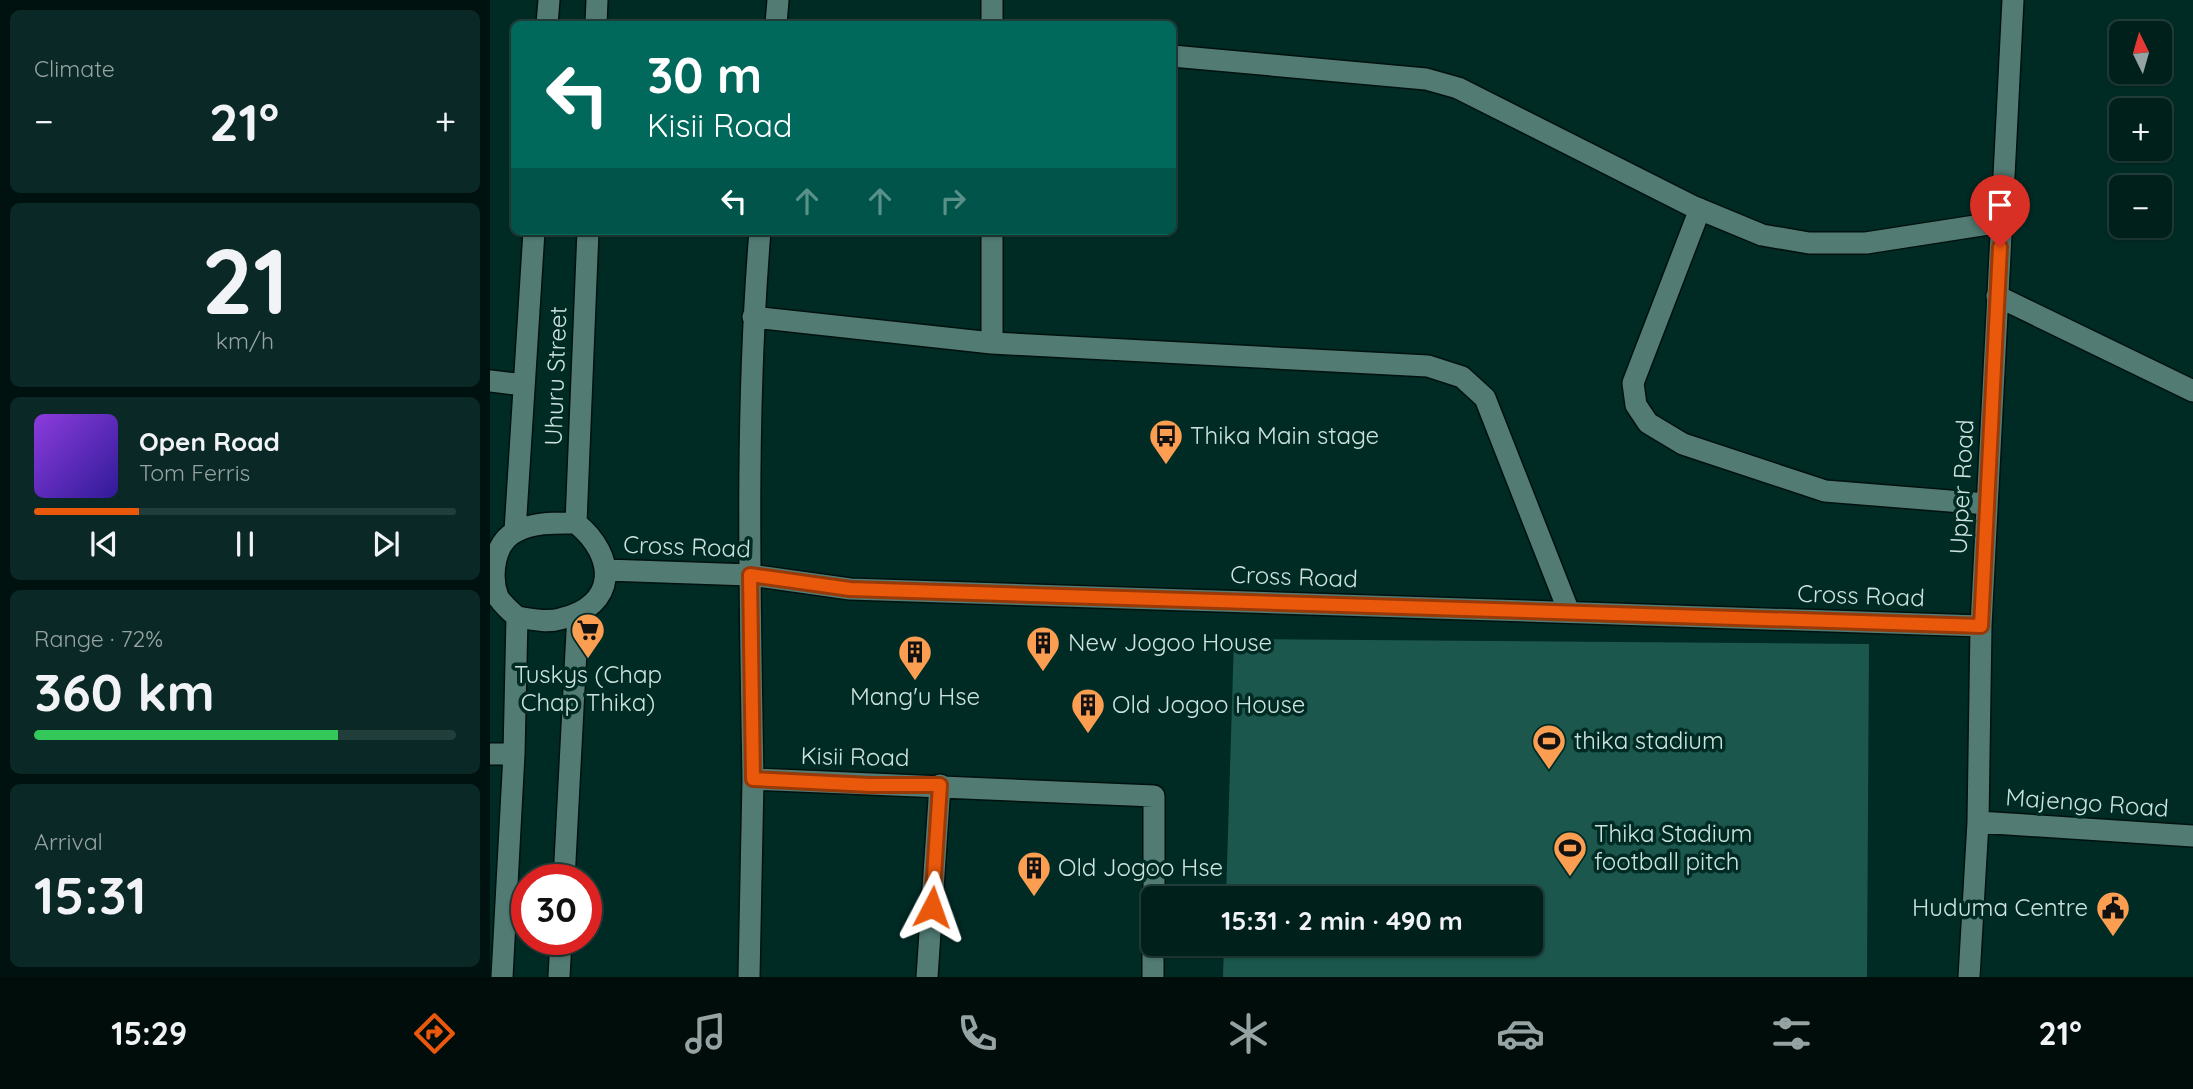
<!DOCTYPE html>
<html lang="en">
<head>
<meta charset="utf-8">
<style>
  body { margin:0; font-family:Quicksand,sans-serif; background:#0a2825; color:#f1f3f6; height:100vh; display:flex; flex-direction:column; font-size:26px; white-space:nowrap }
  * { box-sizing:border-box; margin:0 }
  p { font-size:23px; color:#95a3a3 }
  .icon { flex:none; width:38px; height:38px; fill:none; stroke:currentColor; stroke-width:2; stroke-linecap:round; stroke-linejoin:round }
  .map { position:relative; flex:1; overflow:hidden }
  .sheet { display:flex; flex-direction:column; gap:10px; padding:10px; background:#00120f; width:490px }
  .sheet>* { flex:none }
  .top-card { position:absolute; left:21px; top:21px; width:665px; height:214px; border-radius:10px; box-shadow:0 2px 5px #0004,0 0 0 2px #223e3b; background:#00695c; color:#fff; overflow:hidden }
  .needle { width:46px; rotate:355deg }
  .tools { position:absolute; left:1619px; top:21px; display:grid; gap:14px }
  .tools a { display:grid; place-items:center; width:63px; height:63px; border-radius:10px; background:#00201c; box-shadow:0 2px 5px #0004,0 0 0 2px #223e3b; font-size:35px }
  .speed { position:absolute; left:21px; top:864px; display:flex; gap:14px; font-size:35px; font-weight:700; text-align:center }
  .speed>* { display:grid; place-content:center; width:91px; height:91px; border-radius:50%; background:#00201c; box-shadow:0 2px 5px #0004,0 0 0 2px #223e3b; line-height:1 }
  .speed .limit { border:10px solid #d22; background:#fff; color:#111 }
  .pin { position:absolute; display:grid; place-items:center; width:60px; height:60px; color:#fff; margin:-72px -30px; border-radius:50% 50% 50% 0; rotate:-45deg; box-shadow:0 0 7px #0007 }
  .pin .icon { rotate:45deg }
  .me { position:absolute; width:77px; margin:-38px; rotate:4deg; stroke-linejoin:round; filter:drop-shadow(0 0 5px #0008) }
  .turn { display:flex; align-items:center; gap:24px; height:147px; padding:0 21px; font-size:32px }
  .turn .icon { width:91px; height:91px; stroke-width:2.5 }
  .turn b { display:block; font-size:49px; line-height:60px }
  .lanes { display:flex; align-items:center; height:66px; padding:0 21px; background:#0003; justify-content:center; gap:35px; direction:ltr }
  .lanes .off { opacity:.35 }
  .big { font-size:52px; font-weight:700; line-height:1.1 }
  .sheet .card { flex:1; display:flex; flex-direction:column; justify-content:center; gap:10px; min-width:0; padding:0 24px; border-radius:10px; background:#0a2825 }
  .sheet .dial { align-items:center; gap:0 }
  .dial b { font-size:91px; line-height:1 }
  .song { display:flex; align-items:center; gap:21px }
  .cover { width:84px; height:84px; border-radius:10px; background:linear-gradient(135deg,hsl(270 70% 55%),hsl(250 70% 35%)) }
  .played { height:7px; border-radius:4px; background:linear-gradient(90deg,#ea580c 25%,#223e3b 25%) }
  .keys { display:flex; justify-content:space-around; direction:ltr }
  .heat { display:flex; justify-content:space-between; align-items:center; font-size:38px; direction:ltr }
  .charge { height:10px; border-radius:5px; background:linear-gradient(90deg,#34c759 72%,#223e3b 0) }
  .trip { position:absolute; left:651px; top:886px; width:402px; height:70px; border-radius:10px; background:#00201c; box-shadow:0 2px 5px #0004,0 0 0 2px #223e3b; font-weight:700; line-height:70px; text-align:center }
  .dock { display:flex; height:112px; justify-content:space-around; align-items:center; background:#000d0b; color:#95a3a3 }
  .dock .icon { width:49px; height:49px }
  .dock .on { color:#ea580c }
  .dock b { font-size:32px; color:#f1f3f6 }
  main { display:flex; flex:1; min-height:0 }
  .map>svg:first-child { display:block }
  .garden { fill:#1b574d }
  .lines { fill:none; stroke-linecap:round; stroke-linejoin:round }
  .minor-casing { stroke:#00110e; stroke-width:24 }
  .minor { stroke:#517b73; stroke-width:21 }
  .route-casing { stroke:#983908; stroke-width:18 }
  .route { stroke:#ea580c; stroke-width:12 }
  .labels { text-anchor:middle; stroke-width:7; stroke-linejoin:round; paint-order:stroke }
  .street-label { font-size:24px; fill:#cde3de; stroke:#002b25 }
  .poi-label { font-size:24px; fill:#cde3de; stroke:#002b25; text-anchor:start }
</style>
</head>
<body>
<main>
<section class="sheet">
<div class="card"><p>Climate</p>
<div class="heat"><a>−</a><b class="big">21°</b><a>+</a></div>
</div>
<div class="card dial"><b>21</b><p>km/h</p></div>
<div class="card">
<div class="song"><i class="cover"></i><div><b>Open Road</b><p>Tom Ferris</p></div></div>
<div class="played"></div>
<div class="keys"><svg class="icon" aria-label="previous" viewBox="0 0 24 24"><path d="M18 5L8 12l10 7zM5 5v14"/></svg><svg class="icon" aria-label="pause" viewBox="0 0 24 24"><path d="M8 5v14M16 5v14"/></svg><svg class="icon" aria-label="next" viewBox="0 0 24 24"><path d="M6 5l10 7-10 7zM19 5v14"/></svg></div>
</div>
<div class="card"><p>Range · 72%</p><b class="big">360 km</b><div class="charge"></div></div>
<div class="card"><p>Arrival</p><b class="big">15:31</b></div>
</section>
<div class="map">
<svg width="1703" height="977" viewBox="0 0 1703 977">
  <rect width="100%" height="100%" fill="#002b25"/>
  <path class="garden" d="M744 639 1379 644 1377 977H733L734 943H1041V898H736Z"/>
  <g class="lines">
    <g class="minor-casing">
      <path id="minor" d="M57 24 59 0
        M106 24 107 0
        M286 24 288 0
        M502 24V0
        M682 56 936 79 968 88 1202 206 1272 235 1319 243H1376L1511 222
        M1210 209 1143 383 1146 405 1158 423 1193 444 1335 491 1497 504
        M502 231V343
        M1507 296 1703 391
        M263 317 502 343 938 366 972 377 995 398 1079 612
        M0 381 34 385
        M86 523C127 556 128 606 70 619 57 623 40 619 27 617 20 611 13 605 8 597 0 576 4 541 27 531 45 522 66 523 86 523Z
        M86 523 98 231
        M25 531 44 231
        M116 570 260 575 360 589 1491 626
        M0 754H24
        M263 779C260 596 255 413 270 231
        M1488 822 1703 836
        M74 880 88 613
        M12 977 24 754 27 617
        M69 977 71 940
        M259 977 263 779 664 796V898
        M437 977 450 785
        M663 977V943
        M1479 977 1488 822 1491 626 1523 0"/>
    </g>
    <use href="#minor" class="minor"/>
  </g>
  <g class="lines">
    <g class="route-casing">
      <path id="route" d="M442 907 450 785H380L263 779 260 575 360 589 1491 626 1510 247"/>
    </g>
    <use href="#route" class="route"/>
  </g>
  <defs>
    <g id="bus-pin" transform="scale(1.75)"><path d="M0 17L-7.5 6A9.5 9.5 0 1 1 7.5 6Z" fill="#fb9e51" stroke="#002b25"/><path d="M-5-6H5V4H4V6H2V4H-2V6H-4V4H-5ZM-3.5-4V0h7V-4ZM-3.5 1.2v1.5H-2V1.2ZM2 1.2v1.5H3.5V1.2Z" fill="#111"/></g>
    <g id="supermarket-pin" transform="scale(1.75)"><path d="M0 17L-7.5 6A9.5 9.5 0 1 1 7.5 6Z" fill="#fb9e51" stroke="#002b25"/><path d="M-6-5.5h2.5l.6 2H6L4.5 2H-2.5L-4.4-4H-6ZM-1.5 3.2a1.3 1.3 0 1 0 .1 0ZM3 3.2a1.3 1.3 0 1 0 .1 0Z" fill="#111"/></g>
    <g id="building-pin" transform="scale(1.75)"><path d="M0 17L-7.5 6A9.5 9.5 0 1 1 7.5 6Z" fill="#fb9e51" stroke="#002b25"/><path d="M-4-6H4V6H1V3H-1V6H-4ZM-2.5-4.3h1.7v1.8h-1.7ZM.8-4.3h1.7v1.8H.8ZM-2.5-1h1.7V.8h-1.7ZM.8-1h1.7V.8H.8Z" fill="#111"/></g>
    <g id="stadium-pin" transform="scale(1.75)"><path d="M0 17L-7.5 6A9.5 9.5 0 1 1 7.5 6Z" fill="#fb9e51" stroke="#002b25"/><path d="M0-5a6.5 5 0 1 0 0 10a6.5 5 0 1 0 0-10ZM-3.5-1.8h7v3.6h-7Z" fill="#111"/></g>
    <g id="civic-pin" transform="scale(1.75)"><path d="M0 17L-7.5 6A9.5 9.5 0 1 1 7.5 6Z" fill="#fb9e51" stroke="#002b25"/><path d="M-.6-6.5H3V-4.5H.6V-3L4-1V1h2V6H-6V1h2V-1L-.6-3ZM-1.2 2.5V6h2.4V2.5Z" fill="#111"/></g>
  </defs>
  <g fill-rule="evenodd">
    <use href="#bus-pin" x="676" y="436"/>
    <use href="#supermarket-pin" x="98" y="630"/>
    <use href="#building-pin" x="553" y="643"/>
    <use href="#building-pin" x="425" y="652"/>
    <use href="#building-pin" x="598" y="705"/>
    <use href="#stadium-pin" x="1059" y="741"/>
    <use href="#stadium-pin" x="1080" y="848"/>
    <use href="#building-pin" x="544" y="868"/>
    <use href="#civic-pin" x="1623" y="908"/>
  </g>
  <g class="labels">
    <g class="street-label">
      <text transform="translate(66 376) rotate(-88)" y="8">Uhuru Street</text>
      <text transform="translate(1472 487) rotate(-87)" y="8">Upper Road</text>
      <text transform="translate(197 547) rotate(2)" y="8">Cross Road</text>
      <text transform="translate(804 577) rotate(2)" y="8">Cross Road</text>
      <text transform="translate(1371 596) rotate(2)" y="8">Cross Road</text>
      <text transform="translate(365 757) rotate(1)" y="8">Kisii Road</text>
      <text transform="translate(1597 803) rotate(4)" y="8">Majengo Road</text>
    </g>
    <g class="poi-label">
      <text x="700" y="444">Thika Main stage</text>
      <text x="578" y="651">New Jogoo House</text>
      <text x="98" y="683" text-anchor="middle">Tuskys (Chap<tspan x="98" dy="28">Chap Thika)</tspan></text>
      <text x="425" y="705" text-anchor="middle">Mang'u Hse</text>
      <text x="622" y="713">Old Jogoo House</text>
      <text x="1084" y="749">thika stadium</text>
      <text x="1104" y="842">Thika Stadium<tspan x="1104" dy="28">football pitch</tspan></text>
      <text x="568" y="876">Old Jogoo Hse</text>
      <text x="1598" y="916" text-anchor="end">Huduma Centre</text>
    </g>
  </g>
</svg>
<div class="tools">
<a><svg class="needle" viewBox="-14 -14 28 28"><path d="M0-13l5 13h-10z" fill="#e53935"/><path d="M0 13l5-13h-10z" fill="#95a3a3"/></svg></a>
<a>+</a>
<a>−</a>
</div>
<div class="speed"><div class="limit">30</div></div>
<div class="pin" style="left:1510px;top:247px;background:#d93025"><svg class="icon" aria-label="arrive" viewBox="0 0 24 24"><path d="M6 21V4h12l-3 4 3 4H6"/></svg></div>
<svg class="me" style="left:442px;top:907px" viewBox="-20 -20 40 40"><path d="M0-17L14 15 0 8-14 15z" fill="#ea580c" stroke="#fff" stroke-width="4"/></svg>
<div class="trip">15:31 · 2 min · 490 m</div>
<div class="top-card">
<div class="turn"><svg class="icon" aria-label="left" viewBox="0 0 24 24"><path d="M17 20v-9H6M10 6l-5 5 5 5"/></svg><div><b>30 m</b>Kisii Road</div></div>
<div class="lanes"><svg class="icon" aria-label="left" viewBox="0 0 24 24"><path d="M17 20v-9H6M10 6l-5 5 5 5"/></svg><svg class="icon off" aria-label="ahead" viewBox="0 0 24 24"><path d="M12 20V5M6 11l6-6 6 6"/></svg><svg class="icon off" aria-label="ahead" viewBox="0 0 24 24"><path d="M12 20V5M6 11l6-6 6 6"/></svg><svg class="icon off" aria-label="right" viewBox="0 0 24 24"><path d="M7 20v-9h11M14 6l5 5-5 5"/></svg></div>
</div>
</div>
</main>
<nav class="dock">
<b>15:29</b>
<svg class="icon on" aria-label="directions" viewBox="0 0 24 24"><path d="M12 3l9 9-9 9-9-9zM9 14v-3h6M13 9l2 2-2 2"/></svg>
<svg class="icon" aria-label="music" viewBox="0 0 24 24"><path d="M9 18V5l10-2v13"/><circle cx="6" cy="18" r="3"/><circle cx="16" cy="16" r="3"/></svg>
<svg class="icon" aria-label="phone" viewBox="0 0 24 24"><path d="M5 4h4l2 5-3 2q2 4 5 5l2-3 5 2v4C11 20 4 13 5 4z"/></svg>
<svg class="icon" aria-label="climate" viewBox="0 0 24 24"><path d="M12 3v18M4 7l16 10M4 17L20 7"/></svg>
<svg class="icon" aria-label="car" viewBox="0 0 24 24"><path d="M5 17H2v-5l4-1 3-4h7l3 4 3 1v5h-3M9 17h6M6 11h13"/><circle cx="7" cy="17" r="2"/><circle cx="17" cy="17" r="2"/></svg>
<svg class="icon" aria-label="filters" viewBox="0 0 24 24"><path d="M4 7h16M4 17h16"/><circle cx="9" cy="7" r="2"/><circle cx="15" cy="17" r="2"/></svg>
<b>21°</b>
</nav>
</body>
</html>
